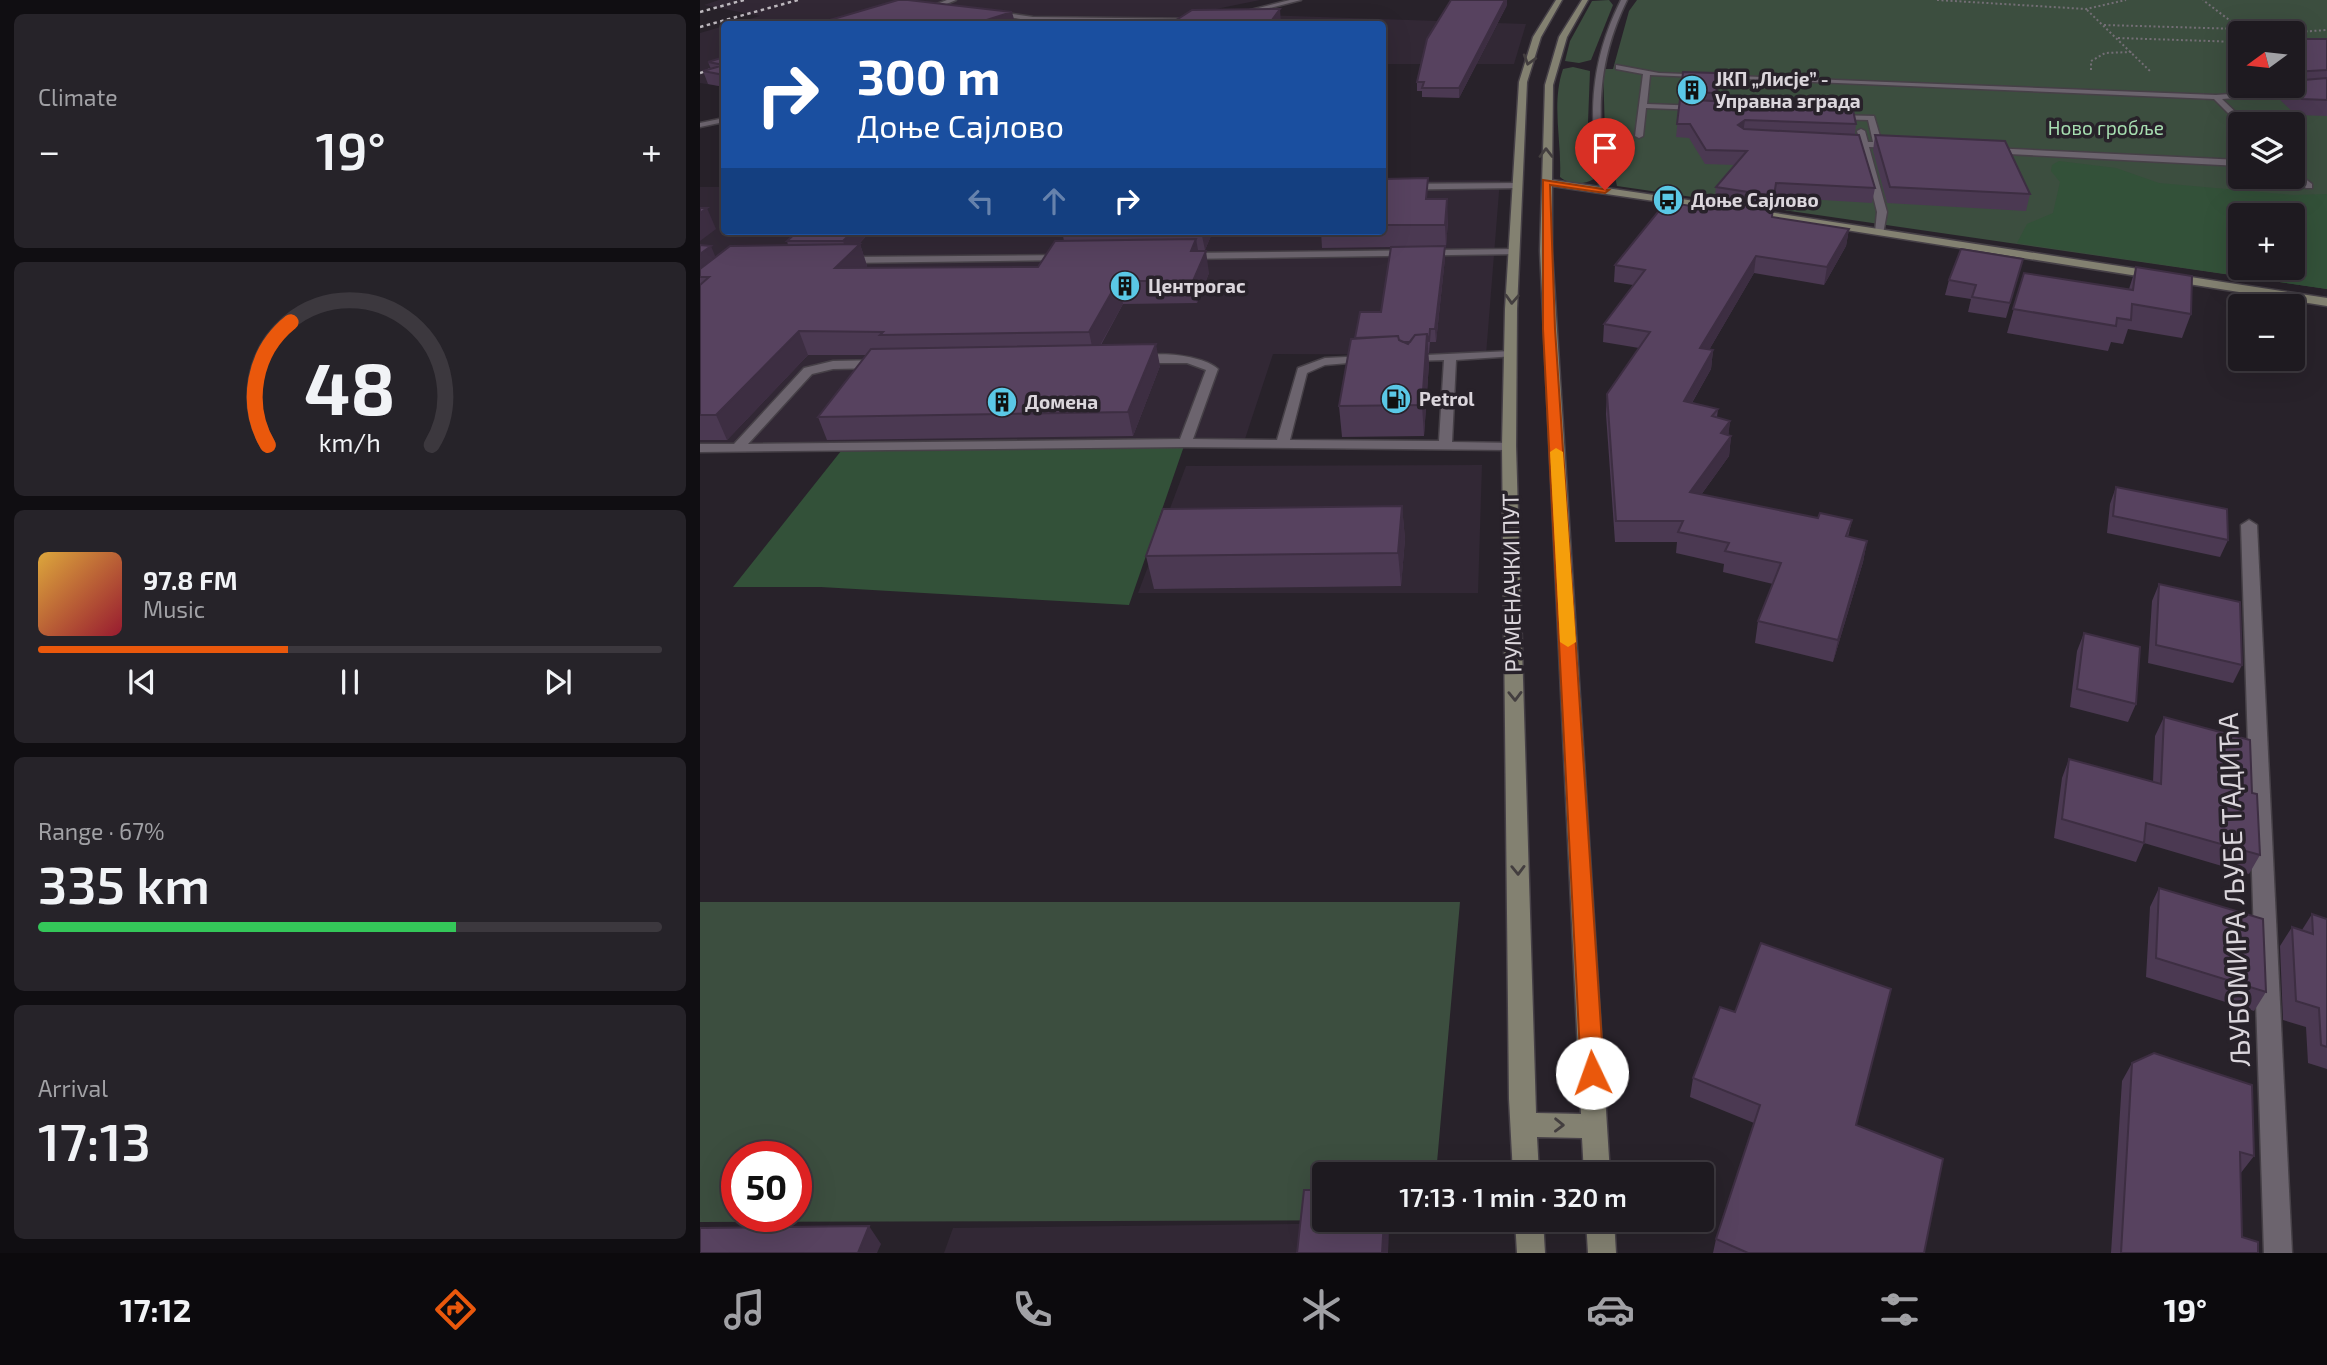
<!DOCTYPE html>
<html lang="en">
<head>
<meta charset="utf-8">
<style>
  body { margin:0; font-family:"Exo 2",sans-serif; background:#262329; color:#f1f3f6; height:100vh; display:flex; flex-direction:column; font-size:26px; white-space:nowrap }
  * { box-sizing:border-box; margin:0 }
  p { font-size:23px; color:#a1a1a5 }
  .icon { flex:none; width:38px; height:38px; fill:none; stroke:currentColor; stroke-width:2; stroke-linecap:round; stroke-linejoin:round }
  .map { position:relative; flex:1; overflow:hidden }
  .side { display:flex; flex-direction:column; gap:14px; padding:14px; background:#100e12; width:700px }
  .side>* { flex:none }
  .hud { position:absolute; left:21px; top:21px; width:665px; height:214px; border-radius:7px; box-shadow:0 7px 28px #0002,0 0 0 2px #3c383e; background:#1a4fa0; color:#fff; overflow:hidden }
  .needle { width:46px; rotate:255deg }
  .buttons { position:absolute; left:1528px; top:21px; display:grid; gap:14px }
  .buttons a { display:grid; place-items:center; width:77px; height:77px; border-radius:7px; background:#1e1a20; box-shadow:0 7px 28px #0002,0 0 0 2px #3c383e; font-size:35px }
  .speed { position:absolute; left:21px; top:1141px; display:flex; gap:14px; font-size:35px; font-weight:700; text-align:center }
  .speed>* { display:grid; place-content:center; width:91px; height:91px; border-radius:50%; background:#1e1a20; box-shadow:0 7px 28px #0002,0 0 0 2px #3c383e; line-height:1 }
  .speed .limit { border:10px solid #d22; background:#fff; color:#111 }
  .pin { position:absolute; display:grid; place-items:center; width:60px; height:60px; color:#fff; margin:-72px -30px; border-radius:50% 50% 50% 0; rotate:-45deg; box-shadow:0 0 7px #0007 }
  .pin .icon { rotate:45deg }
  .me { position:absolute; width:77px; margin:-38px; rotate:357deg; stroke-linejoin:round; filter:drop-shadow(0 0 5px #0008) }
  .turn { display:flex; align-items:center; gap:24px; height:147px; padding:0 21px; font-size:32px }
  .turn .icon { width:91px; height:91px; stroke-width:2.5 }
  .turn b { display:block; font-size:49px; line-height:60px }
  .lanes { display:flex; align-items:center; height:66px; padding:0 21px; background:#0003; justify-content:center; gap:35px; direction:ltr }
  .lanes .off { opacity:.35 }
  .big { font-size:52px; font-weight:600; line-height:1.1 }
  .side .widget { flex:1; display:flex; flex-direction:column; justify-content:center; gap:10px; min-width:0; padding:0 24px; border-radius:10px; background:#262329 }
  .side .dial { align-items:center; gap:0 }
  .dial svg { height:182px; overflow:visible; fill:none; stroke:#3c383e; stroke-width:7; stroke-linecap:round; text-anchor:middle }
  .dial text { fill:#f1f3f6; stroke:none }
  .song { display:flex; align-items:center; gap:21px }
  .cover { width:84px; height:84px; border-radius:10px; background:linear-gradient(135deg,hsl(40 70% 55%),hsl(350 70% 35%)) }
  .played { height:7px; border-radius:4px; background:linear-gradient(90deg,#ea580c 40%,#3c383e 40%) }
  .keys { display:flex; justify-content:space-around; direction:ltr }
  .heat { display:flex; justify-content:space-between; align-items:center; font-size:38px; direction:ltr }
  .charge { height:10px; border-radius:5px; background:linear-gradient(90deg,#34c759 67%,#3c383e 0) }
  .trip { position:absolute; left:612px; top:1162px; width:402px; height:70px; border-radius:7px; background:#1e1a20; box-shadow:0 7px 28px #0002,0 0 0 2px #3c383e; font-weight:600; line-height:70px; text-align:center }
  .menu { display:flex; height:112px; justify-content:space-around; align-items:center; background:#0c0a0d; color:#a1a1a5 }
  .menu .icon { width:49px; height:49px }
  .menu .on { color:#ea580c }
  .menu b { font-size:32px; color:#f1f3f6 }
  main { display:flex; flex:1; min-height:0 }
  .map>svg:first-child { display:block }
  .built { fill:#322835 }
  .green { fill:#3c4e3f; fill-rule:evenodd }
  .forest { fill:#335139; fill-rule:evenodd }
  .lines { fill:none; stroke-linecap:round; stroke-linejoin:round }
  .lane-casing { stroke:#464047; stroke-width:3 }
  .street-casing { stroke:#464047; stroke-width:3 }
  .secondary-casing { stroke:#464047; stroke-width:3 }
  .path { stroke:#736e75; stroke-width:2; stroke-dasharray:2 2.5; stroke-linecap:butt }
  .lane { fill:#6c646e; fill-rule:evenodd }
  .street { fill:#6c646e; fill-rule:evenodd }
  .secondary { fill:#838171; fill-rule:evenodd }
  .rail { stroke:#bdb8be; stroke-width:2.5; stroke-dasharray:3.5 3.5; stroke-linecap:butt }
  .wall { fill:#4b3952 }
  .shaded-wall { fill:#3d2e42 }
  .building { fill:#57425f; stroke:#3d2e42; stroke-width:2 }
  .oneway { stroke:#433e3f }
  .route { fill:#ea580c; stroke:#983908; stroke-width:2 }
  .slow { fill:#f59e0b }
  .labels { text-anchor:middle; stroke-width:7; stroke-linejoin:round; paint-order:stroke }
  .far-poi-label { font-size:19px; font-weight:bold; fill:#dbd6dc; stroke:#28222a; text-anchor:start }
  .far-park-label { font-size:19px; fill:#a7deb1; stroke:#28222a }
  .street-label { font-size:23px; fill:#dbd6dc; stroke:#28222a }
  .near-street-label { font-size:28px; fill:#dbd6dc; stroke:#28222a }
</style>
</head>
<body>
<main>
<section class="side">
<div class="widget"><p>Climate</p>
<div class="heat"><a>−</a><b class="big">19°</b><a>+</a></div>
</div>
<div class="widget dial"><svg viewBox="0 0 100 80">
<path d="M14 69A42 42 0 1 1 86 69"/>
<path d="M14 69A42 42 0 0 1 24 15" stroke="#ea580c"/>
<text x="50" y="56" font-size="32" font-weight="700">48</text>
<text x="50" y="72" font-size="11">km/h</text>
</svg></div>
<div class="widget">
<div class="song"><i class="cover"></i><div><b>97.8 FM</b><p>Music</p></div></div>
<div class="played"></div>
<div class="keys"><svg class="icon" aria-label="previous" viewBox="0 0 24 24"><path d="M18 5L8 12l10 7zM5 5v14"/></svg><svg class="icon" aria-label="pause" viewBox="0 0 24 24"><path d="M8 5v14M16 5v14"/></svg><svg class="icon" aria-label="next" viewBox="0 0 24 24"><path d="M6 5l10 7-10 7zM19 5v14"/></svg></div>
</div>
<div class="widget"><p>Range · 67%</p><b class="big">335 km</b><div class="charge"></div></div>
<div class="widget"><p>Arrival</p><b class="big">17:13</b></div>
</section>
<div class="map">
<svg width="1627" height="1253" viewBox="0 0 1627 1253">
  <rect width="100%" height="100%" fill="#28222a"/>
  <path class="built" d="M19 0H560L487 15 474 24H32L60 16 4 5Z
    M560 15 826 24 814 64H683L682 24H501Z
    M24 26V87L0 83V33Z
    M800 180 786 355 573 354 543 445 0 453V187H24V231H682L683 181Z
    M782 465 778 593H438L486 466Z
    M690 1223 688 1253H244L253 1228Z"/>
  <path class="green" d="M937 0H1627V289L917 186 905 133 903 69H913L929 11ZM1540 33H1592V86H1540ZM1540 124H1592V177H1540ZM1540 215H1592V268H1540Z
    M892 1 909 0 913 5 891 60 879 63 865 61 870 41Z
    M873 67 890 71 888 122 894 179C884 185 869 185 860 177 862 141 851 105 863 69Z
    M0 902H760L736 1174H625V1220H732L0 1222ZM37 1157H96V1216H37Z"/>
  <path class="forest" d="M1359 161 1416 168 1459 183 1593 195 1627 194V289L1317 243 1327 224 1353 213 1360 182 1351 171 1352 165ZM1540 215H1592V268H1540Z
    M484 446 429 605 121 587H33L141 451Z"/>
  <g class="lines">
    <g class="lane-casing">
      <path id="lane" d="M247 0H256L244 5 250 6V8L232 6Z
        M590 0H601L542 15 539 13Z
        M921 0H927C895 66 897 119 908 190L904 193 900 190C889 119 888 66 921 0Z
        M291 11 333 17 502 19 333 21 289 14Z
        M916 65 959 73 1516 95 1627 87V91L1522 99 1548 124 1540 125 1514 99 950 75 947 104 1001 106 1005 108 1001 110 946 108 943 136 939 138 935 136 943 74 916 69Z
        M1134 115 1174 116 1182 143 1199 146 1195 148 1169 147 1187 212 1183 234 1175 232 1177 212 1161 147 1136 143 1140 141 1160 142 1157 131 1161 129 1165 131 1168 142H1173L1168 120 1131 119Z
        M24 118V122L0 127V123Z
        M1291 148 1540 160V166L1288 153 1287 151Z
        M1592 169 1612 184V188H1606L1592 176Z
        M819 183V187L816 188 682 190V184Z
        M815 249 819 250V254L485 259 480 256 485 253Z
        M368 255 369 257 364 260 145 263 140 260 145 257Z
        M811 351 815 352V356L756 360 752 442 814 443V449L809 450 485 447 0 452V444H34L104 368 133 361 180 360 186 364 180 368 133 369 112 374 48 444 480 439 506 370 487 363H440L434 360C450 349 503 355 518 369L493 439 577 440 598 368 625 358 668 356 674 359 672 361 625 365 607 373 590 440 739 441 744 360 709 361 703 358 705 356Z"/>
    </g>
    <g class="street-casing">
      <path id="street" d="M1549 520 1557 525 1592 1253H1564L1541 525Z"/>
    </g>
    <g class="secondary-casing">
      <path id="secondary" d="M856 0H862L841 37 827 82 817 309 816 446 836 1113 881 1114 840 251 845 85 859 37 882 0H888L867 37 853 85 852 180 1022 205 1027 208 1022 211 852 186V251L910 1174H884L882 1138 837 1137 839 1174H813L809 1099 802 446 805 309 819 82 833 37Z
        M1049 209 1627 298V306L1045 214V210Z
        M815 1220H843L845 1253H817Z
        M886 1220H914L916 1253H888Z"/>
    </g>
    <path class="path" d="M1237 0 1386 9 1426 0
      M1387 10 1451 72
      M1404 25 1541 29 1503 0
      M1545 32 1582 33
      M1583 33 1627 30
      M1418 38 1540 42
      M1391 70V61L1405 53 1432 52"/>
    <use href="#lane" class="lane"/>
    <use href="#street" class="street"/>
    <use href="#secondary" class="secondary"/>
    <path class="rail" d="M0 12 44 0
      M0 27 98 0
      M0 73 24 65"/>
  </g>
  <path class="wall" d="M807 5 759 98 722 97V91H717V82Z
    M1533 39H1540V64L1528 54Z
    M1592 39H1627V116L1596 115 1577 97 1580 88 1567 89 1564 86H1592Z
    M24 57V87L8 84 3 71 11 69 8 62Z
    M983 72 1017 93 1016 101 1156 124 1155 134 1175 188 1172 203 1074 197 1072 217 1149 229 1146 246 1124 285 1054 273 1009 350H1013L1011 369 992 403 1018 409 1017 417 1030 421 1028 435 1031 436 1029 456 1001 495 1118 518 1152 520 1148 537 1167 541 1163 562 1133 662 1055 643 1058 621 1073 584 1023 572 1024 564 976 553 977 542H915L906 414 907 394 939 348 903 342 904 324 933 285 914 282 915 265 997 207 1015 197 1016 187 1035 165 1005 164 989 138 976 137Z
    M1175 135 1330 194 1326 211 1187 203 1173 151Z
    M682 179 748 220 746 247H745V258L736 342H730L729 353H728L729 363 724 436 642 437 639 406 655 338 681 312 691 247 622 248 621 231H682Z
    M98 231H171L159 244H160L167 266 165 268 338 267 364 241 362 231H513L505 250H498L509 273 497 303 423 304 401 345 460 366 433 436 127 440 118 417 166 355H108L27 440H0V245L15 257 88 245 87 241Z
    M1323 259 1306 318 1268 312 1271 299 1245 295 1249 280Z
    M1436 267 1491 314 1482 338 1428 329 1423 344 1411 342 1408 351 1307 333 1324 273 1429 289Z
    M1416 487 1528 540 1520 557 1407 533 1410 504Z
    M702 506 705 539 701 586 454 589 446 556Z
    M1459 584 1542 665 1533 683 1448 663 1452 601Z
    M1384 633 1436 704 1428 722 1370 707 1377 651Z
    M1464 717 1552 793 1560 855 1549 874 1444 843 1436 862 1354 838 1362 778 1369 759 1453 782 1455 736Z
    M1459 888 1566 992 1554 1011 1446 977 1450 907Z
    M1612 914 1627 919V1069L1608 1063 1606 1027 1583 1020 1580 946 1592 927 1602 930Z
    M1432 1063 1554 1156 1540 1174 1542 1237 1558 1253H1411L1422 1081Z
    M993 1078 1156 1125 1224 1253H1013L1016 1239 1054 1123 990 1097Z"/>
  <path class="shaded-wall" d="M805 0H807V5L759 98V88Z
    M580 9 581 24H569Z
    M312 12 315 23 311 24H274Z
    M1045 120 1043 133 1038 125Z
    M747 199 748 220 746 247 745 225Z
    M7 208 16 229 0 241V213Z
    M1149 229 1146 246 1124 285 1127 267Z
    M153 231H171L148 255 143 241Z
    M501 231H513L505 250Z
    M496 239 500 261 491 251Z
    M160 244 167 266 143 291 135 268Z
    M11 246 20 268 0 277V254Z
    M745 246V258L736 342 735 329Z
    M506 251 509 273 497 303 493 281Z
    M1056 256 1054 273 999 367 1000 348Z
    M418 281 423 304 394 356 389 332Z
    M99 331 108 355 27 440 16 415Z
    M727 334 729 363 724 436 722 405Z
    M456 344 460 366 433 436 428 412Z
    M1013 350 1011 369 982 420 984 401Z
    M1030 421 1028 440 1021 433Z
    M1031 436 1029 456 988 513 990 492Z
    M702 506 705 539 701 586 698 553Z
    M1167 541 1163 562 1133 662 1138 640Z
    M684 1220H689L688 1253H682Z
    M169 1226 181 1244 177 1253H158Z"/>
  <path class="building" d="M198 0H208L312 12 274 24H136L123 22Z
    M751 0H805L759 88H722L724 82H717L727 39Z
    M580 9 569 24H470L492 10Z
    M1533 39H1540V45Z
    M1592 39H1627V70L1592 72Z
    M24 57V75L3 71 24 65 8 62Z
    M983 72 1015 73 1017 93 981 92Z
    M1627 78V100L1602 99 1587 86H1592V81Z
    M980 99 1153 110 1156 124 1045 120 1038 125 1044 129 1159 135 1175 188 1076 183 1074 196 1016 187 1047 151 1006 150 990 124H977Z
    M1175 135 1305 141 1330 194 1190 187Z
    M728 178 726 199H747L745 225H682V179Z
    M1007 196 1073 206 1072 217 1149 229 1127 267 1056 256 1000 348 1013 350 984 401 1018 409 1012 416 1030 421 1021 433 1031 436 990 492 1118 518 1120 513 1152 520 1146 536 1167 541 1138 640 1058 621 1081 563 1025 551 1029 543 978 532 983 521H916L907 394 950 332 904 324 945 270 915 265 966 202 997 207Z
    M0 208H7L0 213Z
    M98 231H153L143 241H87Z
    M496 239 491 251H506L493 281H418L389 332 180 335 183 332 99 331 16 415H0V285L9 277H0V269L30 246 160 244 135 268 338 267 355 241Z
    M0 245 11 246 0 254Z
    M745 246 735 329H730L729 341H728L727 334 715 335 710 342H703L699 340 698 336 655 338 660 312H681L691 247Z
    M1261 249 1323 259 1310 303 1272 297 1276 285 1249 280Z
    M1436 267 1492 276 1491 314 1432 304 1431 320 1417 318 1416 326 1313 309 1324 273 1433 290Z
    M727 334 722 405 639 406 651 339 698 336 699 340 708 344 715 335Z
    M456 344 428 412 118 417 171 349Z
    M1416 487 1527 509 1528 540 1413 516Z
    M702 506 698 553 446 556 463 509Z
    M1459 584 1540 602 1542 665 1456 645Z
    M1384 633 1440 647 1436 704 1377 689Z
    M1464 717 1550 740 1552 793 1557 794 1560 855 1446 823 1444 843 1362 819 1369 759 1461 784Z
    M1459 888 1563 919 1566 992 1456 958Z
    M1612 914 1627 919V1047L1621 1045 1619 1008 1596 1001 1592 927 1613 934Z
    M1061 943 1191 989 1156 1125 1243 1159 1224 1253H1048L1016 1239 1060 1105 993 1078 1020 1007 1035 1012Z
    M1454 1053 1552 1085 1554 1156 1540 1152 1542 1237 1558 1242V1253H1421L1432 1063Z
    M604 1190H625V1220H684L682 1253H597Z
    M169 1226 158 1253H0V1228Z"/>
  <defs><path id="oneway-chevron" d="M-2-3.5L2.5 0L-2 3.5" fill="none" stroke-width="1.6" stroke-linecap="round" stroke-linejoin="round" transform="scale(1.75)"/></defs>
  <g class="oneway">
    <use href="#oneway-chevron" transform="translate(829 60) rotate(107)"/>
    <use href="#oneway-chevron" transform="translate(846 153) rotate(-90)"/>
    <use href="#oneway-chevron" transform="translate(812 299) rotate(93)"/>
    <use href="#oneway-chevron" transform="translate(815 696) rotate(89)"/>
    <use href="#oneway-chevron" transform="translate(818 870) rotate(89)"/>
    <use href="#oneway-chevron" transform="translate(859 1125) rotate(1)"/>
  </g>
  <path class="route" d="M843 180 909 190 905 193 850 185 855 329 904 1073 900 1080 892 1083 884 1080 881 1073 843 329Z"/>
  <path class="slow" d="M856 448 863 452 876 642 868 647 860 642 850 452Z"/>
  <defs>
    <g id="building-disc" transform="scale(1.575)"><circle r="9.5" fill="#5ac8e6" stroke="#28222a"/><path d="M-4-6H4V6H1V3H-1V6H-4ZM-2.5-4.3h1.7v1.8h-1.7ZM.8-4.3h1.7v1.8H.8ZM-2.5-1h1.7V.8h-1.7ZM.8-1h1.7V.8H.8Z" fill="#111"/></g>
    <g id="bus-disc" transform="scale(1.575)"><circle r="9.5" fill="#5ac8e6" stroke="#28222a"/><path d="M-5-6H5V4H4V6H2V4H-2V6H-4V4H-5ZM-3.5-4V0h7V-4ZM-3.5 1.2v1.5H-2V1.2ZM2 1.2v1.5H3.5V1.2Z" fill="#111"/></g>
    <g id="fuel-disc" transform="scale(1.575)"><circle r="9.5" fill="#5ac8e6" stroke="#28222a"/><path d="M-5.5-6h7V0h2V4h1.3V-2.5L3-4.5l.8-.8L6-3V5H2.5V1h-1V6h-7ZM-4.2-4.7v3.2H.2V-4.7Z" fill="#111"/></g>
  </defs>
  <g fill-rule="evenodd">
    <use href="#building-disc" x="992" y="90"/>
    <use href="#bus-disc" x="968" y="200"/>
    <use href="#building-disc" x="425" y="286"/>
    <use href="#fuel-disc" x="696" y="399"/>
    <use href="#building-disc" x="302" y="402"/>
  </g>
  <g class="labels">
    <g class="far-poi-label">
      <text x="1015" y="86">ЈКП „Лисје” -<tspan x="1015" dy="22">Управна зграда</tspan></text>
      <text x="991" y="207">Доње Сајлово</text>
      <text x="448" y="293">Центрогас</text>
      <text x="719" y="406">Petrol</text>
      <text x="325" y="409">Домена</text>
    </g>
    <g class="far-park-label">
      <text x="1406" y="135">Ново гробље</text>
    </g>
    <g class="street-label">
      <text transform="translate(812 583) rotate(-91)" y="8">РУМЕНАЧКИ ПУТ</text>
    </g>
    <g class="near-street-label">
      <text transform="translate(1534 890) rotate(-92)" y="10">ЉУБОМИРА ЉУБЕ ТАДИЋА</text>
    </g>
  </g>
</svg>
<div class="buttons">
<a><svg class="needle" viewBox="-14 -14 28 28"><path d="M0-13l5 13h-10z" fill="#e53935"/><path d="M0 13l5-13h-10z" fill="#a1a1a5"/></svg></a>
<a><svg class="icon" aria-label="layers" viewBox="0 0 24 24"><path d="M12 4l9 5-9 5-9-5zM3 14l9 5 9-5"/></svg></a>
<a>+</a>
<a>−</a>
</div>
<div class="speed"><div class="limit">50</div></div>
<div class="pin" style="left:905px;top:190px;background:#d93025"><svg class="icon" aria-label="arrive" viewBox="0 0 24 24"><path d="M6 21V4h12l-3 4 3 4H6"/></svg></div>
<svg class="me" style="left:892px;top:1073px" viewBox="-20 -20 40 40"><circle r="19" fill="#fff"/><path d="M0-13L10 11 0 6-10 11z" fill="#ea580c"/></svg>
<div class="trip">17:13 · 1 min · 320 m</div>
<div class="hud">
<div class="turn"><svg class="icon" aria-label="right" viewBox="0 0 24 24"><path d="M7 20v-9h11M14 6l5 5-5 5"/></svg><div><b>300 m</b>Доње Сајлово</div></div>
<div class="lanes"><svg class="icon off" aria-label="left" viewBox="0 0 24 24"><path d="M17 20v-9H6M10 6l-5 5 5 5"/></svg><svg class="icon off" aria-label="ahead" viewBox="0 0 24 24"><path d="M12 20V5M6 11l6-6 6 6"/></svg><svg class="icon" aria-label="right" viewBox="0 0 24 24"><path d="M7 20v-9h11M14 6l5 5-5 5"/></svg></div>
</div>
</div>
</main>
<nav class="menu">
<b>17:12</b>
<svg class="icon on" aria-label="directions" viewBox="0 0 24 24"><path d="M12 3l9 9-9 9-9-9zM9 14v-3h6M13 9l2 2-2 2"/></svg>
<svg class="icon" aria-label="music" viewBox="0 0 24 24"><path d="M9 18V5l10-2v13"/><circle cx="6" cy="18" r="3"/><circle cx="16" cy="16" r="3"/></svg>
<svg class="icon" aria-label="phone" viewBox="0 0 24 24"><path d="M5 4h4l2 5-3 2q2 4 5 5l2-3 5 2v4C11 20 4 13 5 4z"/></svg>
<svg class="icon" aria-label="climate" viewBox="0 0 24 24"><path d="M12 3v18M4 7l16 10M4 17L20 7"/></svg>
<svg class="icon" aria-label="car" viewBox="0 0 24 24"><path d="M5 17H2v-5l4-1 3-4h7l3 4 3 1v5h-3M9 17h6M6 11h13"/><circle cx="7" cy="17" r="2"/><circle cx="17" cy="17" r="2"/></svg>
<svg class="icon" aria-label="filters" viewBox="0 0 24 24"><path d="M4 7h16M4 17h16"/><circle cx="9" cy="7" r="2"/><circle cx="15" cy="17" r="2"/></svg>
<b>19°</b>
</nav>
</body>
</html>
